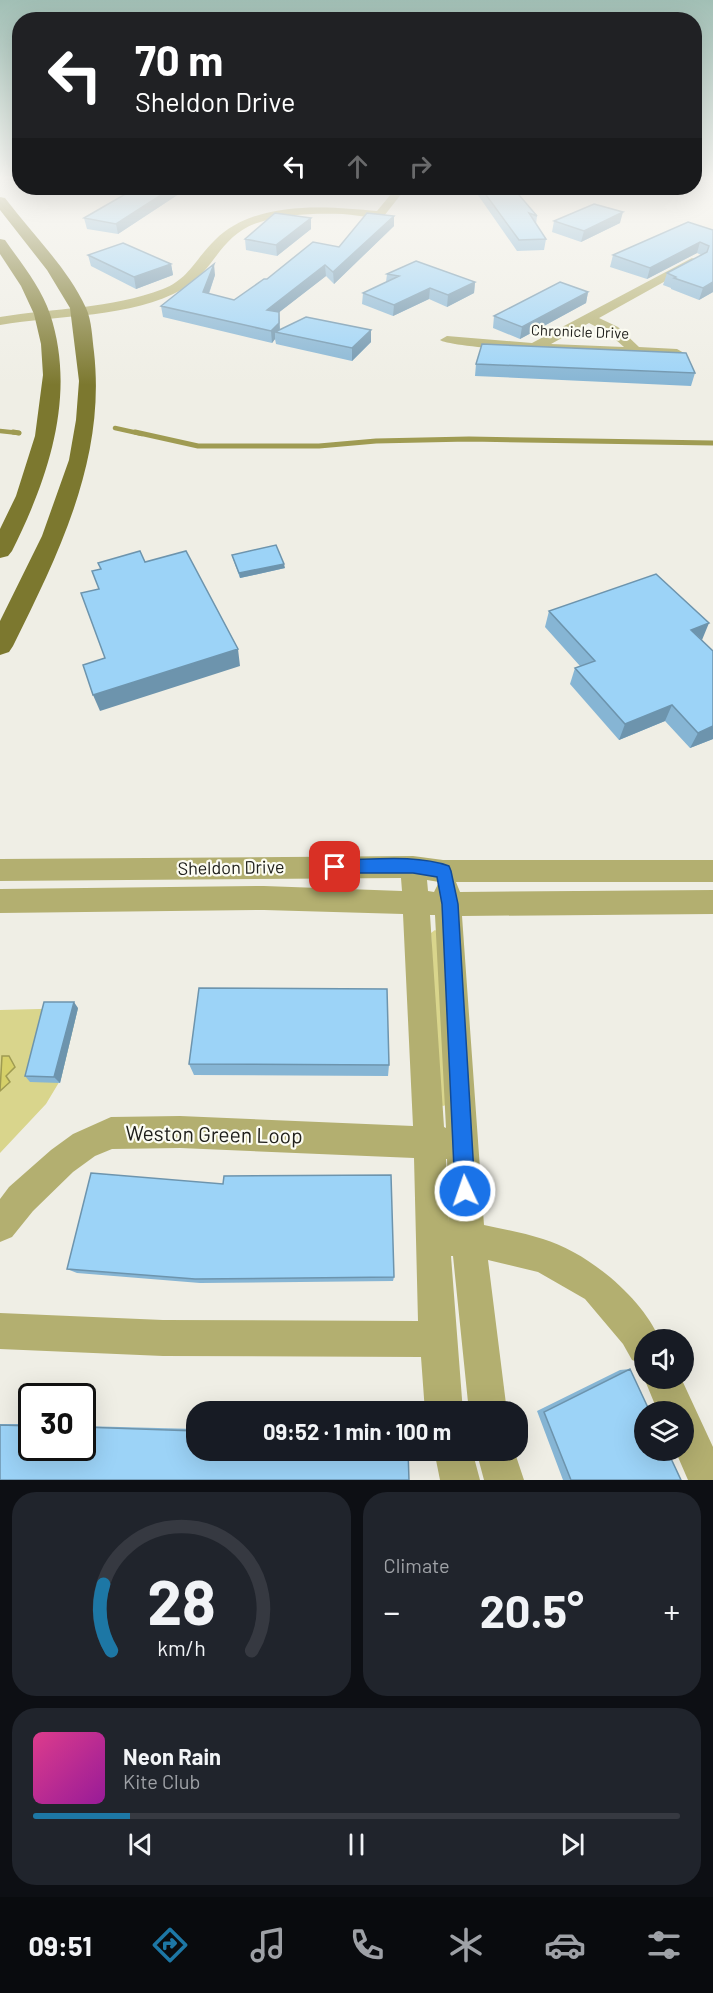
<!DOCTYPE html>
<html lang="en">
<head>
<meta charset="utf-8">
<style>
  body { margin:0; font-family:Barlow,sans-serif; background:#20242c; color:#f1f3f6; height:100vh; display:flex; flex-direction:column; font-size:22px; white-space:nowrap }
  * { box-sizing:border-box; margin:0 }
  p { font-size:20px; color:#9ea1a6 }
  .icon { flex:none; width:33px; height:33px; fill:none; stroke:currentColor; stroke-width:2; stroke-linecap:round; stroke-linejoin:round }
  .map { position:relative; height:1480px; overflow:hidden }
  .side { display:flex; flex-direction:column; gap:12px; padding:12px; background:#0d0f14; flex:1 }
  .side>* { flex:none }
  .hud { position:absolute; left:12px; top:12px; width:690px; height:183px; border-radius:24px; box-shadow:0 6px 24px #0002; background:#202124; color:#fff; overflow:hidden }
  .fabs { position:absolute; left:634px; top:1329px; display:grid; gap:12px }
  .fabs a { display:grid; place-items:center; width:60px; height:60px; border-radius:50%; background:#171b24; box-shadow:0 6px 24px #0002; font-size:30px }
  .speed { position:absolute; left:18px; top:1383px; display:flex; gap:12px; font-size:30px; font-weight:700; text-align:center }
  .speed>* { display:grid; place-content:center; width:78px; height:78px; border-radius:50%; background:#171b24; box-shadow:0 6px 24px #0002; line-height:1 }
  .speed .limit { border:3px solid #111; border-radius:9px; background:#fff; color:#111 }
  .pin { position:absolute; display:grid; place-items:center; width:51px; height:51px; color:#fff; margin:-26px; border-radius:12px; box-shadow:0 3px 9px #0006 }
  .me { position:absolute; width:66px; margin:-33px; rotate:357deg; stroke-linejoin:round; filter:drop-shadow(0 0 4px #0008) }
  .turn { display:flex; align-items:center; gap:21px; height:126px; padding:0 24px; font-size:27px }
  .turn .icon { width:78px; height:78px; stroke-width:2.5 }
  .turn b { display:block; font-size:42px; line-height:51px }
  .lanes { display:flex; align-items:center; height:57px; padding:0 24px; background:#0003; justify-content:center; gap:30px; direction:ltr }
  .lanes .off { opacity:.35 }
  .big { font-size:45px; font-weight:700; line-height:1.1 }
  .side .card { flex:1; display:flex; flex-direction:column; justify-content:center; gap:9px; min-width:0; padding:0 21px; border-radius:24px; background:#20242c }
  .side .dial { align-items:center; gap:0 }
  .dial svg { height:156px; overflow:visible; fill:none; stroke:#363941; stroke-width:7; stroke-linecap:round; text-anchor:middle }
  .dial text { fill:#f1f3f6; stroke:none }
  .song { display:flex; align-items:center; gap:18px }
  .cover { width:72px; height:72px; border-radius:9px; background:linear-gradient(135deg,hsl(330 70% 55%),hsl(300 70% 35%)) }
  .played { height:6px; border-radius:3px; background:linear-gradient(90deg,#1d77a5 15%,#363941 15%) }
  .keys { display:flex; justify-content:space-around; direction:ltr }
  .heat { display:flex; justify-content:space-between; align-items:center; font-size:33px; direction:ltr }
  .side .tiles { flex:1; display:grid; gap:12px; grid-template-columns:1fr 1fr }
  .card:last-child { grid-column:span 2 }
  .trip { position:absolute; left:186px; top:1401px; width:342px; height:60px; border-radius:24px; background:#171b24; box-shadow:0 6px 24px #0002; font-weight:700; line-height:60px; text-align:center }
  .tab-bar { display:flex; height:96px; justify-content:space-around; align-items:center; background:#090b0e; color:#9ea1a6 }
  .tab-bar .icon { width:42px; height:42px }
  .tab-bar .current { color:#1d77a5 }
  .tab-bar b { font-size:27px; color:#f1f3f6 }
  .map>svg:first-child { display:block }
  .green { fill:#d9d58c }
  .water { fill:#d6d069; stroke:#9f9b52; stroke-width:1.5 }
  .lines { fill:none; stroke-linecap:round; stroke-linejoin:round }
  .stream-far1 { stroke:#9f9b52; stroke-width:4.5 }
  .stream { stroke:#9f9b52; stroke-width:5 }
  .minor { fill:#b3af70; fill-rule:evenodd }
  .major { fill:#7c782f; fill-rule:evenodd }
  .wall { fill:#86b5d4 }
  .shaded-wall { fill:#6d94ad }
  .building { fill:#9cd3f7; stroke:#6d94ad; stroke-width:1.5 }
  .route { fill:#1a73e8; stroke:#114b97; stroke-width:1.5 }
  .labels { text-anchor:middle; stroke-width:4.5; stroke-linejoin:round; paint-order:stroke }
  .far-street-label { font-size:15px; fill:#20201c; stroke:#fcfcf2 }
  .street-label { font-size:18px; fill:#20201c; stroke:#fcfcf2 }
  .near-street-label { font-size:21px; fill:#20201c; stroke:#fcfcf2 }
</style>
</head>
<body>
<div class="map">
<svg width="713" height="1480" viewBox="0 0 713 1480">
  <rect width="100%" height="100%" fill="#efeee5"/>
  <path class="green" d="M435 930 440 934 449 1104 443 1106 439 1104 431 933Z
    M78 1008 61 1079 46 1104 0 1153V1010Z"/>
  <path class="water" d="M2 1056H9L15 1067 6 1076 10 1082 0 1091Z"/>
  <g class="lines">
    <path class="stream-far1" d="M115 428 142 434
      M0 431 19 433"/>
    <path class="stream" d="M13 432 19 433
      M135 432 198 446H319L376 441 469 439 713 443"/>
    <path class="minor" d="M396 188H406L384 216C371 219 356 215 343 214 314 213 284 214 257 223 219 236 214 272 183 289 132 318 57 315 0 325V317C54 308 111 309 163 289 189 279 196 258 215 240 255 200 326 206 377 211Z
      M692 258 696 260V264L599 318 618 327 639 347 677 349 684 353 682 356C661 361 449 349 440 340L447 336 532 343ZM589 323 608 333 624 347 551 344Z
      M413 856 443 860H713V882H456L460 892 713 890V914L462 916 484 1225C503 1229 524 1233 543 1239 587 1252 642 1297 660 1340H645V1365L632 1360 623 1344 585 1299 538 1272 488 1260 507 1412H469L453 1256H451L463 1412H425L421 1357 163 1356 0 1349V1313L163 1320 418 1321 414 1158 180 1148 112 1149 95 1156 73 1172 33 1211 12 1237 0 1242V1199L9 1187 51 1150 73 1134 111 1117 180 1116 413 1126 403 914 264 910 0 913V889L264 886 402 891 401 878 0 881V859ZM427 880 439 882 434 892 428 891ZM430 915H435L446 1128 444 1127ZM446 1159H447L449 1223Z
      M645 1375V1378H681L713 1447V1480H688L675 1450H684V1412H658L644 1378Z
      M434 1450H472L480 1480H440Z
      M476 1450H514L524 1480H484Z"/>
    <path class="major" d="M0 197 5 198C32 234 67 267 86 308 92 321 92 338 94 352 106 459 59 553 13 646L9 652 0 655V621L42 536 69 460 76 420 79 381 70 308 47 270 0 210Z
      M0 239 5 240C21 263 41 287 50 314 77 395 48 479 12 551L8 556 0 558V529L16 496 35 436 43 375 41 344 34 314 21 286 0 254Z"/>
  </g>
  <path class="wall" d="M473 188H513L537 216 536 224 546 239 544 250 517 251Z
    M185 190 118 234 87 229 84 218Z
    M394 216V226L334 284 326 276 279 312 280 329 371 342 352 361 276 344 275 339 272 343 163 317 161 306 215 275 209 294 234 300 267 279 339 247Z
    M311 218V229L277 256 246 250 245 239Z
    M554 221 620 223 581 242 552 232Z
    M713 230V292L699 300 671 289V288L663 285 667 273 701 255 697 253 647 279 610 267 613 255Z
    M88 255 171 264 173 275 136 289 91 266Z
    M387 274 475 282 474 293 447 307 429 299 393 316 362 304 363 293 386 282Z
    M588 292 586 303 520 339 493 328 494 316Z
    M476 364 695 373 691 386 475 376Z
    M232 555 285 568 240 578 233 559Z
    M549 611 701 640 713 739 690 748 665 721 619 740 570 684 575 668 580 666 545 627Z
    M78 1008 60 1083 30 1082 25 1076Z
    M189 1064 389 1065 388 1076 194 1075Z
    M223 1184 394 1277 393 1281 200 1283 77 1273 67 1269Z
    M630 1369 681 1480H563L537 1411 620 1370Z
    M0 1424H32V1448H82V1426L196 1429V1450L0 1480Z"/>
  <path class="shaded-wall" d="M172 188H185V190L118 234 116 224Z
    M623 212 620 223 581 242 584 231Z
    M394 216V226L334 284 333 272Z
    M311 218V229L277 256 276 245Z
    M700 242 697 253 647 279 650 268Z
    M171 264 173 275 136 289 134 277Z
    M214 264 215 275 205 304 203 292Z
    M325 265 326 276 268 321 267 310Z
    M475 282 474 293 447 307 448 295Z
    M713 282V292L699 300 703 288Z
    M430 288 429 299 393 316 394 305Z
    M588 292 586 303 520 339 522 327Z
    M279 312 280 335V333L275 332V339L272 343 271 331Z
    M371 330V342L352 361V348Z
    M284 564 285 568 240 578 239 573Z
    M709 623 702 640 691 630Z
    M238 649 240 666 100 711 93 695Z
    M672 705 665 721 619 740 625 724Z
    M713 726V739L690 748 698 733Z
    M74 1002 78 1008 60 1083 54 1077Z"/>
  <path class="building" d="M142 188H172L116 224 84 218 129 192Z
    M481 188H513L537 216 529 213 546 239 519 240Z
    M594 204 623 212 584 231 554 221Z
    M275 213 311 218 276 245 245 239Z
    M367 213 394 216 333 272 325 265 267 310 279 312V323L271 331 161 306 214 264 203 292 234 300 264 279H267L313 242 339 247Z
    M688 222 713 230V282L703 288 674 278 676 277 667 273 707 252 709 246 700 242 650 268 613 255Z
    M123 243 171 264 134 277 88 255Z
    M416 261 475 282 448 295 430 288 394 305 363 293 399 276 387 274Z
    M560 282 588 292 522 327 494 316Z
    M306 317 371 330 352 348 275 332Z
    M482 344 686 353 695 373 476 364Z
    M276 545 284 564 239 573 232 555Z
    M140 551 145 562 186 551 238 649 93 695 83 665 105 658 81 593 99 589 92 571 101 569 98 563Z
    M656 574 709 623 691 630 713 651V726L698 733 672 705 625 724 575 668 595 661 549 611Z
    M199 988 387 989 389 1065 189 1064Z
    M44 1002H74L54 1077 25 1076Z
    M91 1173 223 1184 224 1176 391 1175 394 1277 195 1279 67 1269Z
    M630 1369 650 1412H645V1450H667L681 1480H571L544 1412Z
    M0 1425 32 1426V1448H82V1427L196 1431V1450H408L409 1480H0Z"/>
  <linearGradient id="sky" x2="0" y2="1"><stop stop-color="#a1bfb5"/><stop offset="0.46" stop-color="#f8f7f3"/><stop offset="1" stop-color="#f8f7f3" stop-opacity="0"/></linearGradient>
  <rect width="713" height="385" fill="url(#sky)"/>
  <path class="route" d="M335 860C371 860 415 854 449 866L451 871 458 904 475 1191 472 1198 465 1201 458 1198 455 1191 442 904 437 877 413 873H335L328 867Z"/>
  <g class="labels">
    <g class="far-street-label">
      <text transform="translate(580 332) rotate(2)" y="5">Chronicle Drive</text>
    </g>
    <g class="street-label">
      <text transform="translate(231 868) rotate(-1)" y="6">Sheldon Drive</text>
    </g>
    <g class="near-street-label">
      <text transform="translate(214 1135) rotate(1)" y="7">Weston Green Loop</text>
    </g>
  </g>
</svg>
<div class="fabs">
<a><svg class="icon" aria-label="sound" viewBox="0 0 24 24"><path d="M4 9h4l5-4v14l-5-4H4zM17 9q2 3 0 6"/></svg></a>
<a><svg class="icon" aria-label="layers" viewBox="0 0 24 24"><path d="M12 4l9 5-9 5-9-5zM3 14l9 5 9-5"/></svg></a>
</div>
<div class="speed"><div class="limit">30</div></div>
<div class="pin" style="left:335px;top:867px;background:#d93025"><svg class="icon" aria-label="arrive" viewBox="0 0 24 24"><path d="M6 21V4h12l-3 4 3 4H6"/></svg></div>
<svg class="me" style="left:465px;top:1191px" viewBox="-20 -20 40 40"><circle r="17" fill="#1a73e8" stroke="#fff" stroke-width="3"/><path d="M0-11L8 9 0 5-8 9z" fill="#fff"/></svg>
<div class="trip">09:52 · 1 min · 100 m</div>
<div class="hud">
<div class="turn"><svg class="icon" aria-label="left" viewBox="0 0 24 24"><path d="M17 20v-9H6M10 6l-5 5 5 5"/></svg><div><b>70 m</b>Sheldon Drive</div></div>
<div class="lanes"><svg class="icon" aria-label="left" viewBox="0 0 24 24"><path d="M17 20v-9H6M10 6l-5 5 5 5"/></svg><svg class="icon off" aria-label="ahead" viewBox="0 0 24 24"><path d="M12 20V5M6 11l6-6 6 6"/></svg><svg class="icon off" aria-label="right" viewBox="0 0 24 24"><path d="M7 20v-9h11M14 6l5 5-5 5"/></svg></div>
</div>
</div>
<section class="side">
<div class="tiles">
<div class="card dial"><svg viewBox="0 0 100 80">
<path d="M14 69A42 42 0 1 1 86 69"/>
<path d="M14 69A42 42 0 0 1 10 35" stroke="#1d77a5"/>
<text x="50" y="56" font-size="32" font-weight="700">28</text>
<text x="50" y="72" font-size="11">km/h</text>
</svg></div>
<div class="card"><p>Climate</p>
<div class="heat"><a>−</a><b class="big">20.5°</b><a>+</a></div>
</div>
<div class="card">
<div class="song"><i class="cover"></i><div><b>Neon Rain</b><p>Kite Club</p></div></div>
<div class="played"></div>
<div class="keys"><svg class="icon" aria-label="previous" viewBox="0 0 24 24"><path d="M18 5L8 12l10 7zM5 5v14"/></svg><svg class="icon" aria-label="pause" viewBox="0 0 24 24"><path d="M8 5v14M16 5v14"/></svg><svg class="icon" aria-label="next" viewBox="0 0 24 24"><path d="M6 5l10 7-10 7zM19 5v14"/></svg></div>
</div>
</div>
</section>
<nav class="tab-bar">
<b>09:51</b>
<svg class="icon current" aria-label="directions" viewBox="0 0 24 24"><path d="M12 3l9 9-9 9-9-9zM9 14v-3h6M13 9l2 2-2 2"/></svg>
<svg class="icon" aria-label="music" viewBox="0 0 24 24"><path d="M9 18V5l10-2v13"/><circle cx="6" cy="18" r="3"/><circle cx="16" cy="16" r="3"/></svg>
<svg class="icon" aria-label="phone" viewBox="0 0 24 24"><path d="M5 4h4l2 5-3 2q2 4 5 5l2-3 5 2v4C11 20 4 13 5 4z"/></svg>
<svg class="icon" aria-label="climate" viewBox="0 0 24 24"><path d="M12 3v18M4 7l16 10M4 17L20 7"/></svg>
<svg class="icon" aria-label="car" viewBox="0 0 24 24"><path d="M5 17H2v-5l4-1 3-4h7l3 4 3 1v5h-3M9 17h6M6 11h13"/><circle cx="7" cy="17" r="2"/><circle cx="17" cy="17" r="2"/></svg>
<svg class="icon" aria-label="filters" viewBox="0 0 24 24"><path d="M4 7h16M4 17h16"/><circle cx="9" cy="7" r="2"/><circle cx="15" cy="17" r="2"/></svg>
</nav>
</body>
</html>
